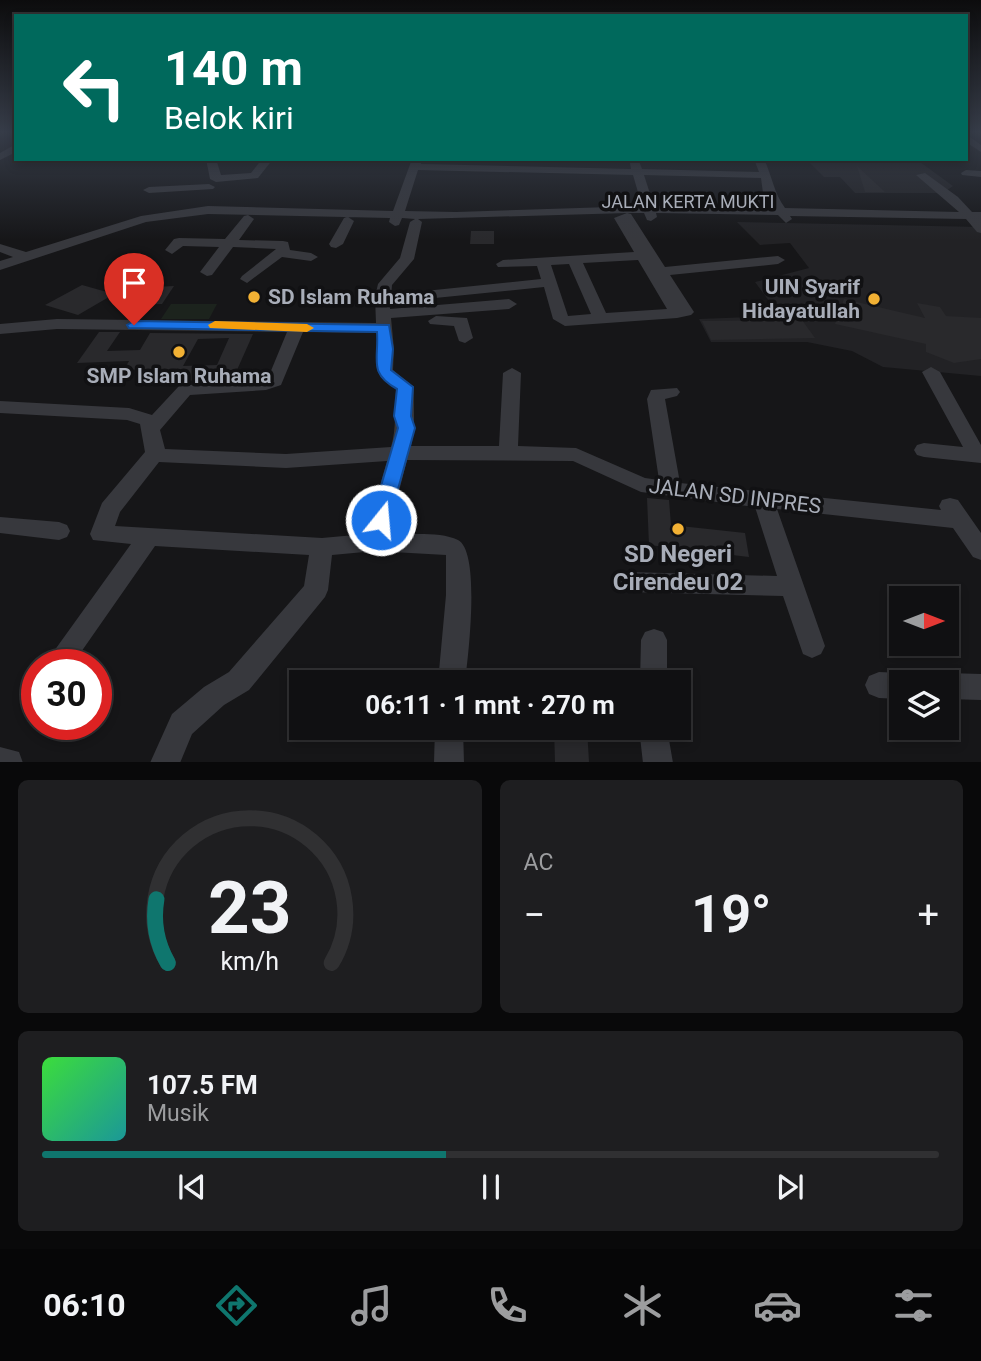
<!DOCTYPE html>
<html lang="id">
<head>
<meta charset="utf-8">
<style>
  body { margin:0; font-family:Roboto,sans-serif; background:#1e1e20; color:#f1f3f6; height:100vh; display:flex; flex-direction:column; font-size:26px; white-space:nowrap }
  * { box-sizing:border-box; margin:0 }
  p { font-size:23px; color:#9c9d9f }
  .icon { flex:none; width:38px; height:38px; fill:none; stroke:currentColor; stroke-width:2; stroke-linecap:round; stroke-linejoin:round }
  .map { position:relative; height:762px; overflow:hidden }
  .sheet { display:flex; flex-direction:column; gap:18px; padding:18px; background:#09090a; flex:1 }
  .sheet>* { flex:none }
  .top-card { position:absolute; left:14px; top:14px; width:954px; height:147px; border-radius:0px; box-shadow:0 4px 10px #0003,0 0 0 2px #303032; background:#00695c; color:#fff; overflow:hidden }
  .needle { width:46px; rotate:90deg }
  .buttons { position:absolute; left:889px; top:586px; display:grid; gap:14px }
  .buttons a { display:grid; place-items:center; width:70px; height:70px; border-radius:0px; background:#101012; box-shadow:0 4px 10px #0003,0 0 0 2px #303032; font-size:35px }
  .speed { position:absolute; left:21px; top:649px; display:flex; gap:14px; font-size:35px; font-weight:700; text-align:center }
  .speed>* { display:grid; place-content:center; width:91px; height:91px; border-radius:50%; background:#101012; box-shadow:0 4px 10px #0003,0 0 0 2px #303032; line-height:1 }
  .speed .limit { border:10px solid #d22; background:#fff; color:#111 }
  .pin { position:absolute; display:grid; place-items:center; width:60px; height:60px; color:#fff; margin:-72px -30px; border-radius:50% 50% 50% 0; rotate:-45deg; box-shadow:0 0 7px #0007 }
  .pin .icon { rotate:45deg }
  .me { position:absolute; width:77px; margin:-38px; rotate:17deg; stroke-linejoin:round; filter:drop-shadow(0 0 5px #0008) }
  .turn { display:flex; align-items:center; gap:24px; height:147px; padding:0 35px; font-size:32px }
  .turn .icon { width:91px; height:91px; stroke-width:2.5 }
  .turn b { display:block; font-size:49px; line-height:60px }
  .big { font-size:52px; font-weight:700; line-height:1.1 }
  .sheet .card { flex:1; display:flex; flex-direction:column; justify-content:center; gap:10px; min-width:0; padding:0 24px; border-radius:10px; background:#1e1e20 }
  .sheet .dial { align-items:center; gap:0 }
  .dial svg { height:182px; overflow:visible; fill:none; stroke:#303032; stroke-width:7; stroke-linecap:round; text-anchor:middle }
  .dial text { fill:#f1f3f6; stroke:none }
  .song { display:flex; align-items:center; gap:21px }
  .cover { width:84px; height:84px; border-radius:10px; background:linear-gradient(135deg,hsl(120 70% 55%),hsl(180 70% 35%)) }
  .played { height:7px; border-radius:4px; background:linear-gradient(90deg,#0f766e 45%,#303032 45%) }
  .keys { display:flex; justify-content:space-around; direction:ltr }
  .heat { display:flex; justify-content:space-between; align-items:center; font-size:38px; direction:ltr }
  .sheet .tiles { flex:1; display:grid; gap:18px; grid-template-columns:1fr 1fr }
  .card:last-child { grid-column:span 2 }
  .trip { position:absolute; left:289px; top:670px; width:402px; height:70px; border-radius:0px; background:#101012; box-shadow:0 4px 10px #0003,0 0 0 2px #303032; font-weight:700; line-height:70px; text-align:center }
  .dock { display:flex; height:112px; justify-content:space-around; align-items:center; background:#060607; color:#9c9d9f }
  .dock .icon { width:49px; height:49px }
  .dock .current { color:#0f766e }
  .dock b { font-size:32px; color:#f1f3f6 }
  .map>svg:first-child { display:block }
  .built { fill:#222225 }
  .green { fill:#1c231d }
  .building { fill:#29292c; fill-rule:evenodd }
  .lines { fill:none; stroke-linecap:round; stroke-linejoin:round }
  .minor { fill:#37383d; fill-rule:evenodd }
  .route { fill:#1a73e8; stroke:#114b97; stroke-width:2 }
  .slow { fill:#f59e0b }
  .poi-dot { fill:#f2b134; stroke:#111113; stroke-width:2.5 }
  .labels { text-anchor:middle; stroke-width:7; stroke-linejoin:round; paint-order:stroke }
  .far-street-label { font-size:18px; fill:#a8adb8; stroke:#111113 }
  .poi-label { font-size:21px; font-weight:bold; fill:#a8adb8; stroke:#111113; text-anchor:end }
  .street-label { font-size:21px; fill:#a8adb8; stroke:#111113 }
  .near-poi-label { font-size:24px; font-weight:bold; fill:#a8adb8; stroke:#111113 }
</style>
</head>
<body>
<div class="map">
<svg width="981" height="763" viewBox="0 0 981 763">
  <rect width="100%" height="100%" fill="#161618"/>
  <path class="built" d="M806 159H942L945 162H920L953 186 943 193H855L840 177H824Z
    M737 222 981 227V376L883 367 852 351 807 342H711L699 319 780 316 755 282 809 268 790 243 760 245Z"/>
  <path class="green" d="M171 304H217L209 319H161Z"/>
  <path class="building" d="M857 166 885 192H865Z
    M471 231H494V244H470Z
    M143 281H158L154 287 174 286 162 304 126 305Z
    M82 285 114 294 78 315 45 305Z
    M844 299 925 318 917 303 940 307 946 316 981 318V359L954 363 926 352V344L835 324Z
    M802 320 815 338 711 340 702 321Z
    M99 332H120L107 351 140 350 150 333 253 334 233 379 150 382 158 369 124 370 129 361 77 363ZM229 338 217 365 183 366 198 339Z
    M647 498 669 500 671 525 745 533 749 557 649 545Z
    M554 728H587L589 762H555Z"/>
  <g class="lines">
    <path class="minor" d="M966 134 981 145V152L966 142Z
      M16 144V152L0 160V153Z
      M206 159H216L221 175 251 173 262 159H273L258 178 216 182 210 179Z
      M412 159H422L421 164 631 169 630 163 635 160 639 161 642 169 759 172 754 159H764C772 176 774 193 785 208L959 212 916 175 925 173 958 197 972 212H981V233L977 232 966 219 790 216 792 219 786 223 778 215 656 213 657 217 651 221 647 220 644 213H627L631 214 665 267 778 256 785 260 778 264 670 275 694 312 691 315 677 318 565 326 553 319 544 287 415 300 408 296 415 292 541 279 537 266 498 267 496 264 503 260 634 252 614 218 627 213 418 219 422 222 414 259 392 285 390 309 509 299 517 304 509 309 391 318 394 349 393 370 414 387C413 408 416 427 411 446H499L503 373 512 368 521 373 518 446 576 448 645 478 659 480 647 399 651 390 677 388 680 392 677 396 665 399 680 483 941 510 939 506 942 500 950 498 958 500 981 533V560L973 557 953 528 777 509 825 646 821 654 812 658 803 654 783 596 628 592 620 589 616 582 620 575 628 572 777 576 755 507 641 492 573 461 407 460 388 534C409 535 440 531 458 540 481 552 468 658 465 682H438L446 595V555L375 551 332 555 328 590 325 597 249 690 224 705 192 734 180 763H150L172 714 204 687 229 672 304 586 309 555 155 546 72 665H44L131 544 93 540 90 534 102 503 145 452 140 424 127 420 0 413V401L129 408 152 415 179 386 268 378 287 332 57 329 0 334V324L57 319 376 323 375 297 378 284 400 258 410 222 415 219 402 218 399 225 395 226 389 222 390 218 208 214 146 222 0 270V261L13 257 0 252V244L26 252 141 216 208 206 393 211ZM418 170 633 175 642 206 456 212 405 211ZM644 175 761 178 763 193 773 208 654 206ZM638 260 667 309 606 313 583 263ZM569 264 591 314 568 316 551 265ZM303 332 377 333C378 360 368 373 396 389 394 409 397 428 391 447L286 454 165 449 160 430 190 395 266 390 281 385ZM387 461 366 534 322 538 115 526 120 512 159 462 286 468Z
      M966 170 981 171V177L962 175 961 173Z
      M209 184 215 187 213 189 149 193 143 190 149 187Z
      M248 215 254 219 239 240 283 241 288 242 290 250 311 253 318 257 311 261 282 257 247 283 240 279 242 276 276 249 233 247 212 275 207 276 200 272 219 247 183 246 172 254 165 250 174 239 179 238 225 239 244 216Z
      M348 217 354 221 343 244 336 248 331 247 329 244 344 218Z
      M436 316 467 318 473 338 465 343 459 341 454 326 430 324 428 321Z
      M931 367 940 372 981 445V463L924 457 917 455 914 450 917 445 924 443 963 447 922 372Z
      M0 517 59 522 67 525 70 531 67 537 59 540 0 533Z
      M654 629 663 632 667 640V682H640L641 640 645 632Z
      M879 672 901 673 911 677 913 682H901V699L879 698 869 694 865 685 869 676Z
      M947 673 981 674V700L947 699V682H935L937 677Z
      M36 681H37V707L26 703 22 694 26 685Z
      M435 728H463L464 763H434Z
      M639 728H667L673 763H643Z
      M0 747 19 752 23 763H0Z"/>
  </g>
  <linearGradient id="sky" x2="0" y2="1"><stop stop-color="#0c0c0d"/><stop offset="0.55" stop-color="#363c48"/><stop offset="1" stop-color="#363c48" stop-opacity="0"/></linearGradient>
  <rect width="981" height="240" fill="url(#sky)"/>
  <path class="route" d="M134 321 389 325 393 349 391 370 413 387 411 416 415 428 388 525 381 527 374 525 371 520 398 428 394 416 397 389C368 373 379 360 377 332L129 328 127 325Z"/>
  <path class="slow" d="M215 321 307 324 314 328 307 332 210 328 208 325Z"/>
  <g class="poi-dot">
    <circle cx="254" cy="297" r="7"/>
    <circle cx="874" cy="299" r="7"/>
    <circle cx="179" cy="352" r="7"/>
    <circle cx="678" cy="529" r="7"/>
  </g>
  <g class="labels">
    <g class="far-street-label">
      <text x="688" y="208">JALAN KERTA MUKTI</text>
    </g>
    <g class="poi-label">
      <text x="860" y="294">UIN Syarif<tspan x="860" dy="24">Hidayatullah</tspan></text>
      <text x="268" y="304" text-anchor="start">SD Islam Ruhama</text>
      <text x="179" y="383" text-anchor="middle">SMP Islam Ruhama</text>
    </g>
    <g class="street-label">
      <text transform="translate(735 496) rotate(7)" y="7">JALAN SD INPRES</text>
    </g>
    <g class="near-poi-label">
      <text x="678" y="562">SD Negeri<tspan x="678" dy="28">Cirendeu 02</tspan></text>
    </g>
  </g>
</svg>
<div class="buttons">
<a><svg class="needle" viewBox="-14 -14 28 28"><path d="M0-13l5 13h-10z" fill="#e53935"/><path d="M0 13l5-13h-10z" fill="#9c9d9f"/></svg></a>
<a><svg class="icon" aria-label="layers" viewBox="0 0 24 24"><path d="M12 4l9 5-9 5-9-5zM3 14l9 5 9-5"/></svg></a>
</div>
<div class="speed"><div class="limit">30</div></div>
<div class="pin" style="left:134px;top:325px;background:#d93025"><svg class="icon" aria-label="arrive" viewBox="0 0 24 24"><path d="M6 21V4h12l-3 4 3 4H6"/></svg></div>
<svg class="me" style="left:381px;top:520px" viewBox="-20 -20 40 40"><circle r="17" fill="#1a73e8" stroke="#fff" stroke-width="3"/><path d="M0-11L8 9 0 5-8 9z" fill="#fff"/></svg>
<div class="trip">06:11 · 1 mnt · 270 m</div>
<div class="top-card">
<div class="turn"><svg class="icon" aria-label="left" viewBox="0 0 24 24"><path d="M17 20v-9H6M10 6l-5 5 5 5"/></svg><div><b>140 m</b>Belok kiri</div></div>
</div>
</div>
<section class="sheet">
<div class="tiles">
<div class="card dial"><svg viewBox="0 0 100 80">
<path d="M14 69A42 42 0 1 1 86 69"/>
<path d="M14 69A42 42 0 0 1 9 41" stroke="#0f766e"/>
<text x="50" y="56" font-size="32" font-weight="700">23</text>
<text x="50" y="72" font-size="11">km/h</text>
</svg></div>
<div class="card"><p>AC</p>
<div class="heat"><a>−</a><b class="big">19°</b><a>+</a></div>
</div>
<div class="card">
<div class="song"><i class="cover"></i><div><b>107.5 FM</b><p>Musik</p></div></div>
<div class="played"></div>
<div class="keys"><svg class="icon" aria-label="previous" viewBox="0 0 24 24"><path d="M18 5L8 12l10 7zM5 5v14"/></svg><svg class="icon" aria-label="pause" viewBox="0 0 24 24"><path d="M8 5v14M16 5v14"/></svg><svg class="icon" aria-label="next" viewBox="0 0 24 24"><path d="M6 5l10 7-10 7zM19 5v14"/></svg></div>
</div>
</div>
</section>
<nav class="dock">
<b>06:10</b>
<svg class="icon current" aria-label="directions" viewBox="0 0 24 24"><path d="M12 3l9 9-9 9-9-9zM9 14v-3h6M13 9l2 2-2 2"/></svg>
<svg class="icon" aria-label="music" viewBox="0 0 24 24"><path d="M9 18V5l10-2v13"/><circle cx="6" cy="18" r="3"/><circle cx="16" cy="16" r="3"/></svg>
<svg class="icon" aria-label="phone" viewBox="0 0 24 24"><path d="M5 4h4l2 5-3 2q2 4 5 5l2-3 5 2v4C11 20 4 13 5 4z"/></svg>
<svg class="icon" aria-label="climate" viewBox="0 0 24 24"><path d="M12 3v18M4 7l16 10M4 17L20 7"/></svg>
<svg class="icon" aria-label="car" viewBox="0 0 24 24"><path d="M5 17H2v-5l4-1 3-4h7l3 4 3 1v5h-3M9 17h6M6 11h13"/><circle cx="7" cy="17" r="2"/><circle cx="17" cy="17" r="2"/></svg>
<svg class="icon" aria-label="filters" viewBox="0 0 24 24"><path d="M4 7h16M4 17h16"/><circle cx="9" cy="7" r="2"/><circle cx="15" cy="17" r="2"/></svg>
</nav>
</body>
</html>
